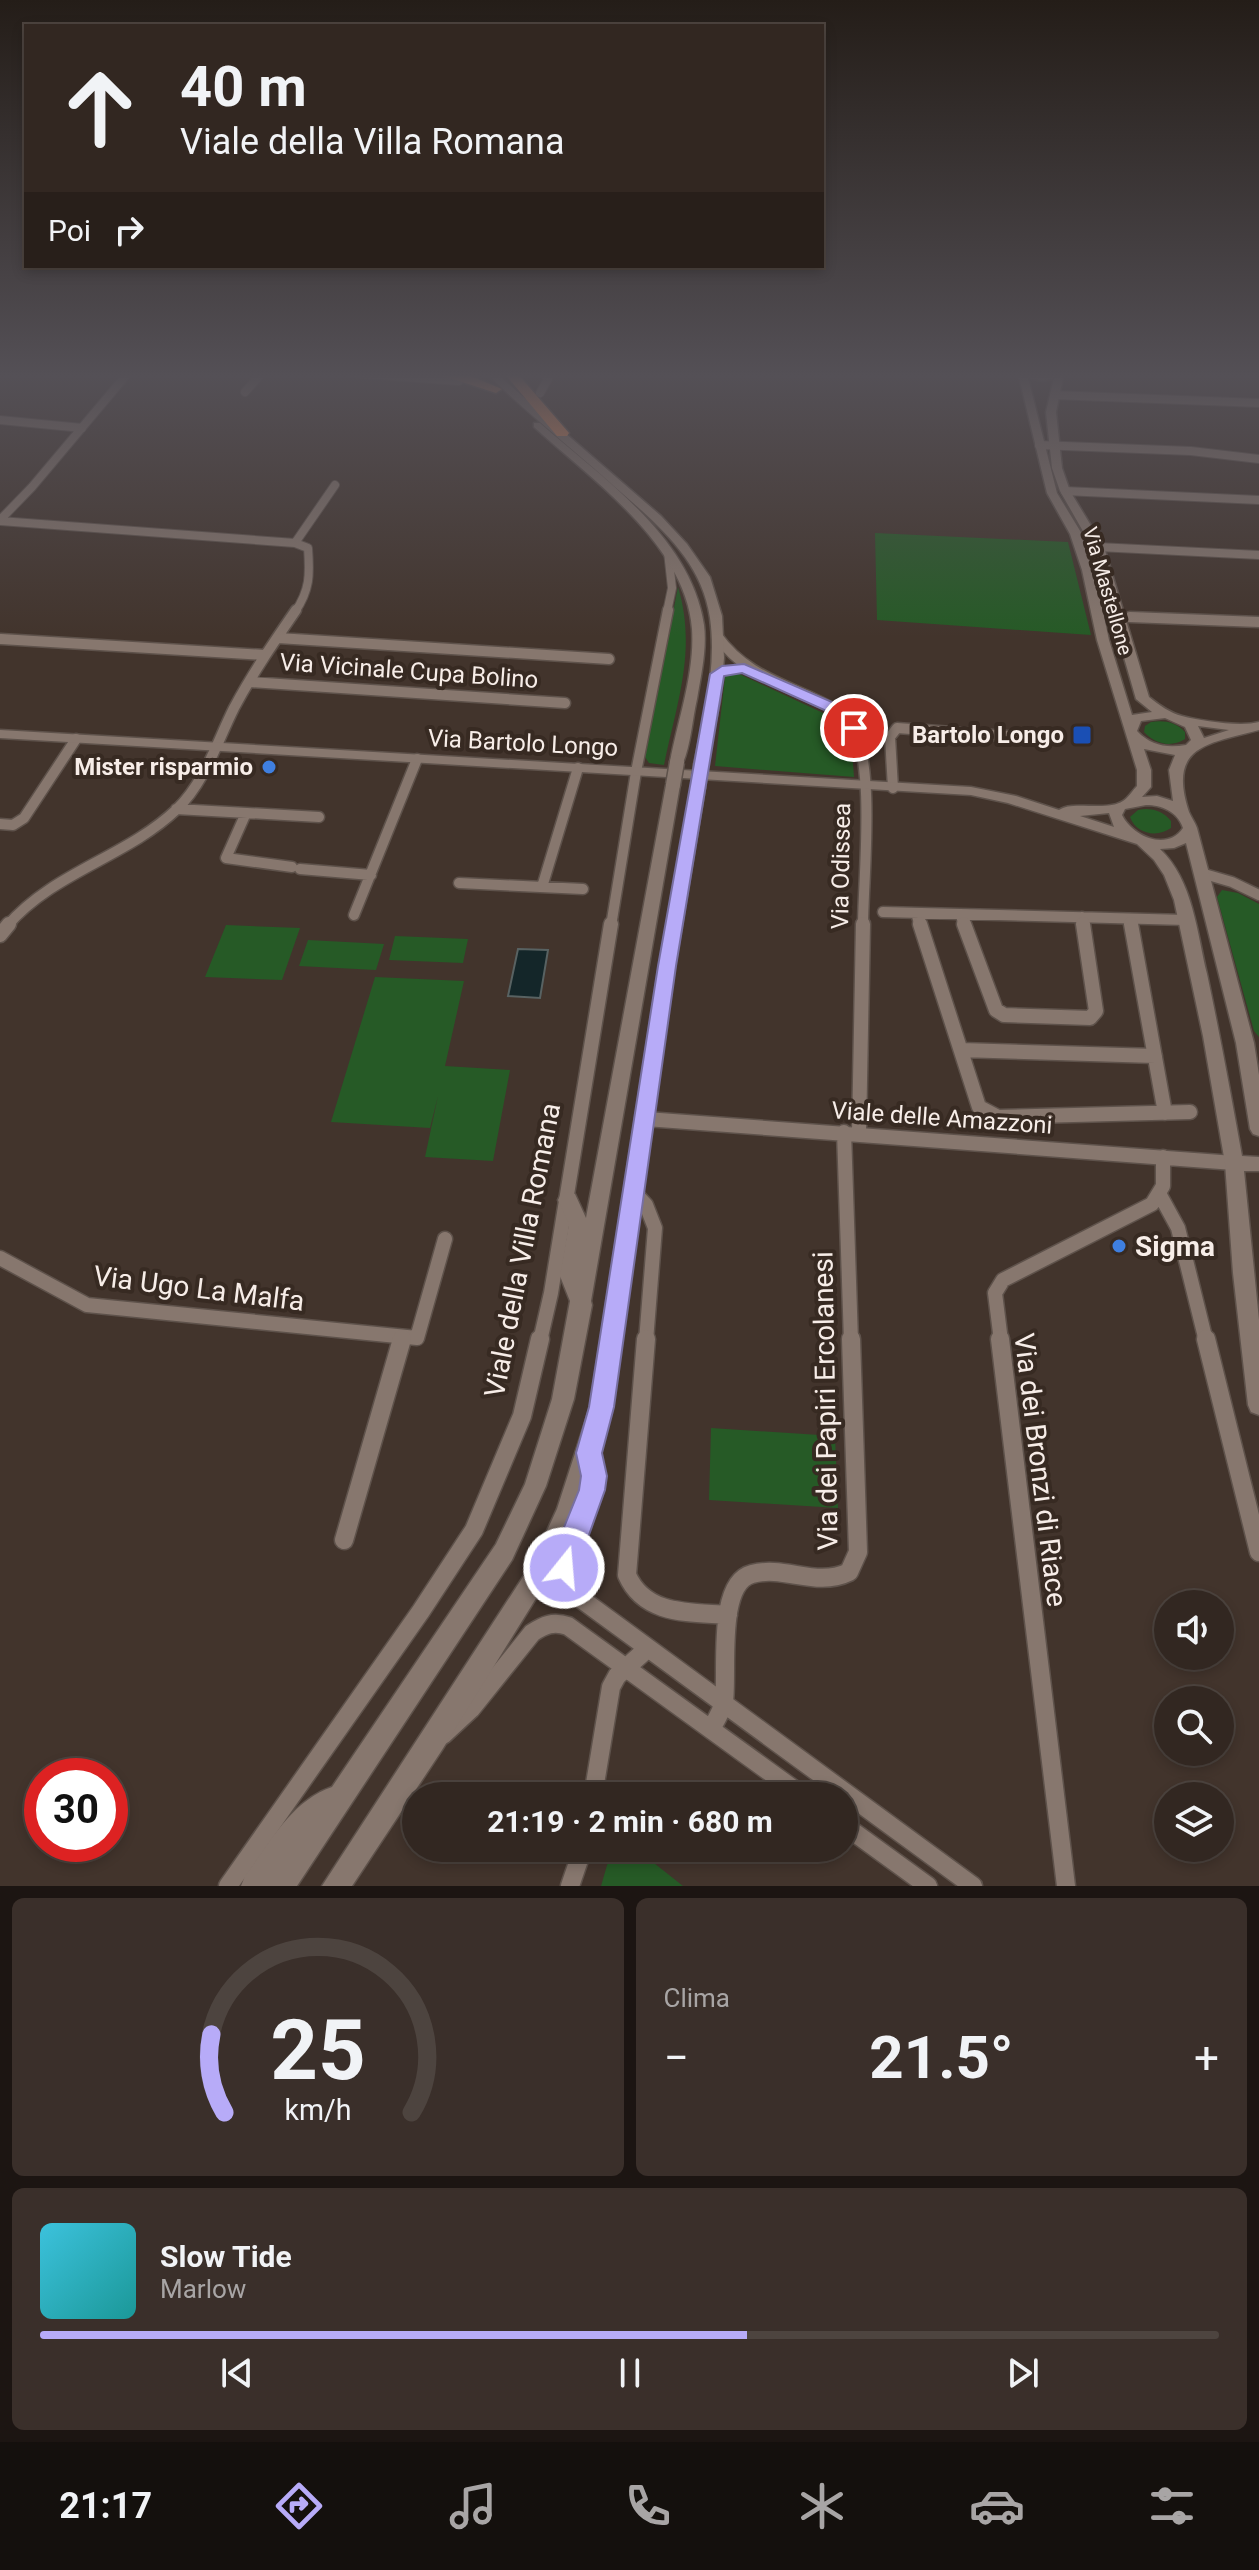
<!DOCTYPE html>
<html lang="it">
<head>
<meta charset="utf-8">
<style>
  body { margin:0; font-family:Roboto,sans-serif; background:#3a2f2a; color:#f1f3f6; height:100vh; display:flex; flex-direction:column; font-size:30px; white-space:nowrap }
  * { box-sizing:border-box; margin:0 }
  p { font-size:26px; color:#a8a5a5 }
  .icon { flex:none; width:44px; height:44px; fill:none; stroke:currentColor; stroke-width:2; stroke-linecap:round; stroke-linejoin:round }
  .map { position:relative; height:1886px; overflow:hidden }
  .panel { display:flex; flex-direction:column; gap:12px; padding:12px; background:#1c1512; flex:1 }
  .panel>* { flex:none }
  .hud { position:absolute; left:24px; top:24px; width:800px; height:244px; border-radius:0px; box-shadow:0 4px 12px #0003,0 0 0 2px #4d443f; background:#322721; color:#f1f3f6; overflow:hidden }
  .controls { position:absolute; left:1154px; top:1590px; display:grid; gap:16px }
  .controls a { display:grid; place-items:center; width:80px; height:80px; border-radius:50%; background:#322721; box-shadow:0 4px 12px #0003,0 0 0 2px #4d443f; font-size:40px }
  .speed { position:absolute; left:24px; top:1758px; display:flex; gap:16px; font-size:40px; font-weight:700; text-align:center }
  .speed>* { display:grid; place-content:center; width:104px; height:104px; border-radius:50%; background:#322721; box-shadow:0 4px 12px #0003,0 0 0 2px #4d443f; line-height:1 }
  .speed .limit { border:12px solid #d22; background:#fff; color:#111 }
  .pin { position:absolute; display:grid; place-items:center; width:68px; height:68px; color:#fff; margin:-34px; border:4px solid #fff; border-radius:50%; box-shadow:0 2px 8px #0007 }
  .me { position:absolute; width:88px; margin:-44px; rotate:17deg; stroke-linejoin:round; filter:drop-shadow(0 0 6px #0008) }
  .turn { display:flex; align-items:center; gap:28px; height:168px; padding:0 24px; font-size:36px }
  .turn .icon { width:104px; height:104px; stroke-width:2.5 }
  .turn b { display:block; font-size:56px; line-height:68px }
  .then { display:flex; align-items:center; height:76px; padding:0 24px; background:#0003; gap:16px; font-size:30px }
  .big { font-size:60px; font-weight:700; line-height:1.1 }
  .panel .tile { flex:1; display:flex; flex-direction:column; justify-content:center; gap:12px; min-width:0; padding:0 28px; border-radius:12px; background:#3a2f2a }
  .panel .dial { align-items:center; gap:0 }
  .dial svg { height:208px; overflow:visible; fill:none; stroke:#4d443f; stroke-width:7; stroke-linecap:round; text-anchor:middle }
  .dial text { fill:#f1f3f6; stroke:none }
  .song { display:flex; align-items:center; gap:24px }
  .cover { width:96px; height:96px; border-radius:12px; background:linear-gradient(135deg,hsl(190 70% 55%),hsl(180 70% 35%)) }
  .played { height:8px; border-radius:4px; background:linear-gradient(90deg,#b7abf8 60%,#4d443f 60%) }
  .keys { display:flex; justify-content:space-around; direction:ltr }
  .heat { display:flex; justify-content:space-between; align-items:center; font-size:44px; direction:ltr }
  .panel .tiles { flex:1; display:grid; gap:12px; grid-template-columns:1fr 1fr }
  .tile:last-child { grid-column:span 2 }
  .trip { position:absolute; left:402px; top:1782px; width:456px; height:80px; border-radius:40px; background:#322721; box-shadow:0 4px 12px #0003,0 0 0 2px #4d443f; font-weight:700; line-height:80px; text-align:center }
  .menu { display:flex; height:128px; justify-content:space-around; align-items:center; background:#14100d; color:#a8a5a5 }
  .menu .icon { width:56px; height:56px }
  .menu .active { color:#b7abf8 }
  .menu b { font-size:36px; color:#f1f3f6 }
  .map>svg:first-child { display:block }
  .green { fill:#265a26 }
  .water { fill:#142629; stroke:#586262; stroke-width:2 }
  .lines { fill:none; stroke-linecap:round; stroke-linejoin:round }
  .street-far3-casing { stroke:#5e524b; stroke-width:10 }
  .street-far2-casing { stroke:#5e524b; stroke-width:13 }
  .street-far1-casing { stroke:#5e524b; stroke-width:17 }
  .street-casing { stroke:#5e524b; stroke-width:21 }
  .secondary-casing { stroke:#5e524b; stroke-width:3 }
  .highway-casing { stroke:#5e524b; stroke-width:3 }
  .street-far3 { stroke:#87776e; stroke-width:8 }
  .street-far2 { stroke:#87776e; stroke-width:10 }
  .street-far1 { stroke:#87776e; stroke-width:14 }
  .street { stroke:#87776e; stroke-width:18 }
  .secondary { fill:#87776e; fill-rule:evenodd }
  .highway { fill:#e98c59; fill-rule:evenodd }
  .secondary-bridge-casing { stroke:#5e524b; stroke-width:17; stroke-linecap:butt }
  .secondary-bridge { stroke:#87776e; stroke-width:14 }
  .route { fill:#b7abf8; stroke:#776fa1; stroke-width:2 }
  .transit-dot { fill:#1a4fb4; stroke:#372a22; stroke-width:3 }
  .shop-dot { fill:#3f7fe0; stroke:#372a22; stroke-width:3 }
  .labels { text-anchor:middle; stroke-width:8; stroke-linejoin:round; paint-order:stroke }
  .far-street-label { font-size:20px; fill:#f7ede8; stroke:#372a22 }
  .street-label { font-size:24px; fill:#f7ede8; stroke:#372a22 }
  .poi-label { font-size:24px; font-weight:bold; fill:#f7ede8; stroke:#372a22; text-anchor:end }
  .near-poi-label { font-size:28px; font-weight:bold; fill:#f7ede8; stroke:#372a22; text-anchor:start }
  .near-street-label { font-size:28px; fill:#f7ede8; stroke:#372a22 }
</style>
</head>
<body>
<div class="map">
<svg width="1259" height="1886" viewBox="0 0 1259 1886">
  <rect width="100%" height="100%" fill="#42342c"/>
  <path class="green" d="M875 533 1068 542 1091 635 877 620Z
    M678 587C697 650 677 702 664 765L649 763 645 757Z
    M735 672 836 719 851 737 854 777 715 766 725 677Z
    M1151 722C1164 720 1176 722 1185 732V739C1171 748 1155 744 1144 732L1145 726Z
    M1138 810C1151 807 1163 811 1171 821V828C1157 838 1136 834 1130 817Z
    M1222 890 1238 893 1259 904V1037L1254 1031 1217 897Z
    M226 925 300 928 282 980 205 977Z
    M395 936 468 939 463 963 389 960Z
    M308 940 384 944 376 970 299 966Z
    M375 977 464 981 445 1066 510 1070 493 1161 425 1157 438 1096 430 1128 331 1122Z
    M711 1428 835 1436 838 1508 709 1500Z
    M612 1848H642L640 1852 683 1886H601Z"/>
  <path class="water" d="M518 949 548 950 540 998 508 996Z"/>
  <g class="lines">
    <g class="street-far3-casing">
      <path id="street-far3" d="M351 373 459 381
        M245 392 262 373
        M540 393 548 379 543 373
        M1054 395 1259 403
        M0 420 82 428
        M1039 445 1191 451 1259 459
        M1065 491 1259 500
        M0 520 32 487 128 373
        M0 521 295 543 308 548C310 575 310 590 295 612
        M295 543 335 485
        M1098 547 1259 555
        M667 612 672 588 668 552"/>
    </g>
    <g class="street-far2-casing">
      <path id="street-far2" d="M1130 617 1259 622
        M717 636C742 671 775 681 812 698 827 705 843 712 852 726 876 764 863 879 863 926
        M278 638 609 659
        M1 639 265 655
        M250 682 565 703
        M893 788 890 737 897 728 1049 739
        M176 809 319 817
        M246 813 226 858 292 867
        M0 824 13 825 24 818 76 739
        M300 869 371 875
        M1201 873 1232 882 1259 895
        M459 883 583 889
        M542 887 578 768
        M883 912 1186 920
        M916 913 920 926
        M960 914 965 926
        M354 915 417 759
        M1082 917 1083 926
        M1130 919 1131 926
        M7 926C53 872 127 857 177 809 205 782 217 742 234 708 252 674 274 642 296 610
        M611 926 636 772 668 610"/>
    </g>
    <g class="street-far1-casing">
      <path id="street-far1" d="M920 924 979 1107 998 1117 1190 1112
        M964 924 996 1010 1004 1015 1090 1018 1096 1011 1083 924
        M1131 924 1165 1113
        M0 935 9 924
        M961 1050 1155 1056
        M646 1119 1234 1163
        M844 1132 851 1341
        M859 1133 863 924
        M635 1193 646 1205 655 1228 646 1341
        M1160 1195 1178 1228 1206 1341
        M0 1258 87 1305 417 1338 445 1239
        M540 1341 551 1293 611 924
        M1001 1341 995 1293 1003 1280 1152 1204 1163 1186V1157"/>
    </g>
    <g class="street-casing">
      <path id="street" d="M646 1339 627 1575C645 1616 690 1612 728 1615
        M1000 1339 1066 1886
        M1206 1339 1259 1552
        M589 1455 594 1476 592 1490 564 1562 566 1577 577 1596 973 1886
        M344 1540 402 1339
        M711 1729C716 1720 722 1711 724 1701 728 1673 716 1583 752 1574 785 1565 816 1588 849 1572L858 1552 851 1339
        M443 1735 471 1709 532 1633C544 1625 553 1621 568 1626L803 1796
        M593 1796 611 1687 617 1676 647 1649
        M844 1825 928 1886
        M228 1886 421 1611 474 1530 522 1416 540 1339
        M570 1886 583 1848"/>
    </g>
    <g class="secondary-casing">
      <path id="secondary" d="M486 373H496L661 516 687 544 710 577 722 616 724 658 720 701 706 767 701 768 694 764C704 716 717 667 710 618 702 560 657 524 615 487 573 449 527 413 486 373Z
        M1018 373H1064L1056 412 1062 468 1070 491 1104 547 1149 697C1159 705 1170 713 1182 716 1201 721 1241 727 1259 722V730C1208 744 1167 745 1189 812 1191 817 1195 822 1197 828L1254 1043 1259 1075V1136L1253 1134 1250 1129 1236 1043 1186 843 1174 848 1160 849C1193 880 1197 933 1207 974 1220 1035 1231 1095 1242 1156L1259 1157V1171H1244L1259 1320V1415L1251 1412 1248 1405 1233 1273 1225 1163 1203 1036 1174 900 1164 875 1154 860 1137 844 1008 803 971 795 0 738V730L971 787 1016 796 1059 810C1072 800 1106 812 1123 801 1128 798 1133 790 1137 786V770L1097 640 1082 570 1070 534 1047 493ZM1028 378 1043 381 1054 378 1046 412 1052 468 1060 491 1092 547 1136 699 1152 712 1132 715 1109 640 1094 570 1082 534 1057 493ZM1165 718 1185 727 1191 740 1186 745C1167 748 1151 746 1137 731L1141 721ZM1198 726 1229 730 1204 738ZM1144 749 1175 755 1169 770 1173 801 1157 796 1142 797 1151 787V770ZM1146 805C1162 805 1178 812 1183 828 1167 852 1132 836 1122 815L1125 809ZM1109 813 1114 827 1080 816Z
        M534 423H540C602 478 691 537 704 625 707 649 701 675 697 699 692 720 691 746 682 765L677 766 670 762C678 719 695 673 692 629 686 545 591 479 534 427Z
        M673 781 680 785 591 1301 592 1305 574 1399 546 1486 512 1560 297 1886H241L245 1876C270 1843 291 1801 332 1787L496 1544 525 1484 552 1399 570 1301 560 1276 569 1224 558 1200 561 1194 568 1192 575 1194 586 1218 666 785Z
        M698 784 705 788 675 966 612 1407 579 1512 548 1579 442 1750 352 1886H322L532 1563 557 1509 590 1407 659 966 691 788Z"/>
    </g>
    <g class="highway-casing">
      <path id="highway" d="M424 373H463L502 389 496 393 453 379Z
        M504 373H517L569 433 567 436H557Z"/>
    </g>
    <use href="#street-far3" class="street-far3"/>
    <use href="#street-far2" class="street-far2"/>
    <use href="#street-far1" class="street-far1"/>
    <use href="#street" class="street"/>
    <use href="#secondary" class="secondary"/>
    <use href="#highway" class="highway"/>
    <g class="secondary-bridge-casing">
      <path id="secondary-bridge" d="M673 785 677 762
        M698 788 701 764"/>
    </g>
    <use href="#secondary-bridge" class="secondary-bridge"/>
  </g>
  <linearGradient id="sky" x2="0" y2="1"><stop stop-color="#241d18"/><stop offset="0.59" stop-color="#545056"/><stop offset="1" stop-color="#545056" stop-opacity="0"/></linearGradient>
  <rect width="1259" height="637" fill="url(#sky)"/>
  <path class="route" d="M744 664 839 705 862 728 854 732 829 712 742 673 724 676 676 966 614 1407 602 1453 607 1476 605 1490 574 1577 564 1581 555 1577 550 1562 579 1490 581 1476 576 1453 589 1407 658 966 710 674 722 666Z"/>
  <rect class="transit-dot" x="1072" y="725" width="20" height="20" rx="4"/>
  <g class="shop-dot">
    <circle cx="269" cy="767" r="8"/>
    <circle cx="1119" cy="1246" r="8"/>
  </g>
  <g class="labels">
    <g class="far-street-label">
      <text transform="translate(1108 591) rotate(74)" y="7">Via Mastellone</text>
    </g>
    <g class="street-label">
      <text transform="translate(409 671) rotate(4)" y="8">Via Vicinale Cupa Bolino</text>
      <text transform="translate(523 743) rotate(3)" y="8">Via Bartolo Longo</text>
      <text transform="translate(841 866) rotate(-89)" y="8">Via Odissea</text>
      <text transform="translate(942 1118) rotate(4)" y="8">Viale delle Amazzoni</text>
    </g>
    <g class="poi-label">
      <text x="1064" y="743">Bartolo Longo</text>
      <text x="253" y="775">Mister risparmio</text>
    </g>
    <g class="near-poi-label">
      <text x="1135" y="1256">Sigma</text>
    </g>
    <g class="near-street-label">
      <text transform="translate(522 1250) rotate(-79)" y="10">Viale della Villa Romana</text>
      <text transform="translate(199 1288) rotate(7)" y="10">Via Ugo La Malfa</text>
      <text transform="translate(825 1401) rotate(-91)" y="10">Via dei Papiri Ercolanesi</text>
      <text transform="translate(1041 1470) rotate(83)" y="10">Via dei Bronzi di Riace</text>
    </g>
  </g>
</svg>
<div class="controls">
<a><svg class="icon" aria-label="sound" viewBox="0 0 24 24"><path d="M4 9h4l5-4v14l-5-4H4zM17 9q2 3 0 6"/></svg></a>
<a><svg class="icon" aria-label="search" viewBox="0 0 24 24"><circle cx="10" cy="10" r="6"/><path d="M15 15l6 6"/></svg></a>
<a><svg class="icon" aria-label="layers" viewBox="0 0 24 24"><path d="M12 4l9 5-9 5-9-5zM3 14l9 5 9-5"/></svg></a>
</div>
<div class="speed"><div class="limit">30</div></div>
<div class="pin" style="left:854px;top:728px;background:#d93025"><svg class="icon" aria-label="arrive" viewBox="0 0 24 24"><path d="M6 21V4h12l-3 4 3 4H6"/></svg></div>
<svg class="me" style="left:564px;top:1568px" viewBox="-20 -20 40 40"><circle r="17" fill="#b7abf8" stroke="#fff" stroke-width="3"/><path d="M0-11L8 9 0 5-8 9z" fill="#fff"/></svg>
<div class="trip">21:19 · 2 min · 680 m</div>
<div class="hud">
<div class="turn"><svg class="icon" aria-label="ahead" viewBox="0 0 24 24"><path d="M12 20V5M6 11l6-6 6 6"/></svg><div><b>40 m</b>Viale della Villa Romana</div></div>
<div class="then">Poi<svg class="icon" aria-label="right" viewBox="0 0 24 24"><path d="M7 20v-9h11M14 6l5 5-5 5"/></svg></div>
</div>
</div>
<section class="panel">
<div class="tiles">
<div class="tile dial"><svg viewBox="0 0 100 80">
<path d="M14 69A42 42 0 1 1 86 69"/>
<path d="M14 69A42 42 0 0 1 9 39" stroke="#b7abf8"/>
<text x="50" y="56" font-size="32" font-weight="700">25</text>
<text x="50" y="72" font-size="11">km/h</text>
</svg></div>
<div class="tile"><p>Clima</p>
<div class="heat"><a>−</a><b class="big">21.5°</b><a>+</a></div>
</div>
<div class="tile">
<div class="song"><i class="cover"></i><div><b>Slow Tide</b><p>Marlow</p></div></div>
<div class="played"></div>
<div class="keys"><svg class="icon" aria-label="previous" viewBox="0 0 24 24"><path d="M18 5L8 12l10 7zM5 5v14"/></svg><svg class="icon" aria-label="pause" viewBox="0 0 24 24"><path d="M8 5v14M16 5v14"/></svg><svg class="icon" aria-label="next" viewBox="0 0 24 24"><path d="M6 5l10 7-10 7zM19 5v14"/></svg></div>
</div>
</div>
</section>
<nav class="menu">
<b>21:17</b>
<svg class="icon active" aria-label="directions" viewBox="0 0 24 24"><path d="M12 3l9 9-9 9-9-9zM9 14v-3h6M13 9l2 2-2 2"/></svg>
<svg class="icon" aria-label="music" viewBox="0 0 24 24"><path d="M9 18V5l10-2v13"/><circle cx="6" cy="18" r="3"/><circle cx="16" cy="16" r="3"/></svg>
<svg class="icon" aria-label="phone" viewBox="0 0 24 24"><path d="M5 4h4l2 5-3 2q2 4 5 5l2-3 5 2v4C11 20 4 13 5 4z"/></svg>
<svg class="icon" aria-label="climate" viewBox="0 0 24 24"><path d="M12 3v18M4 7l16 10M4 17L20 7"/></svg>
<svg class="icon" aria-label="car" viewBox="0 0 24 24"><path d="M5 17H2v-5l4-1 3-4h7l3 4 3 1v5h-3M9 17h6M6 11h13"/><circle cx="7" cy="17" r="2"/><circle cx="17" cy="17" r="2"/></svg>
<svg class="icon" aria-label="filters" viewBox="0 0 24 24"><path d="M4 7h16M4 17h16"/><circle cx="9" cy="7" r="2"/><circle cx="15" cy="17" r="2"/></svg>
</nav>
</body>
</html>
